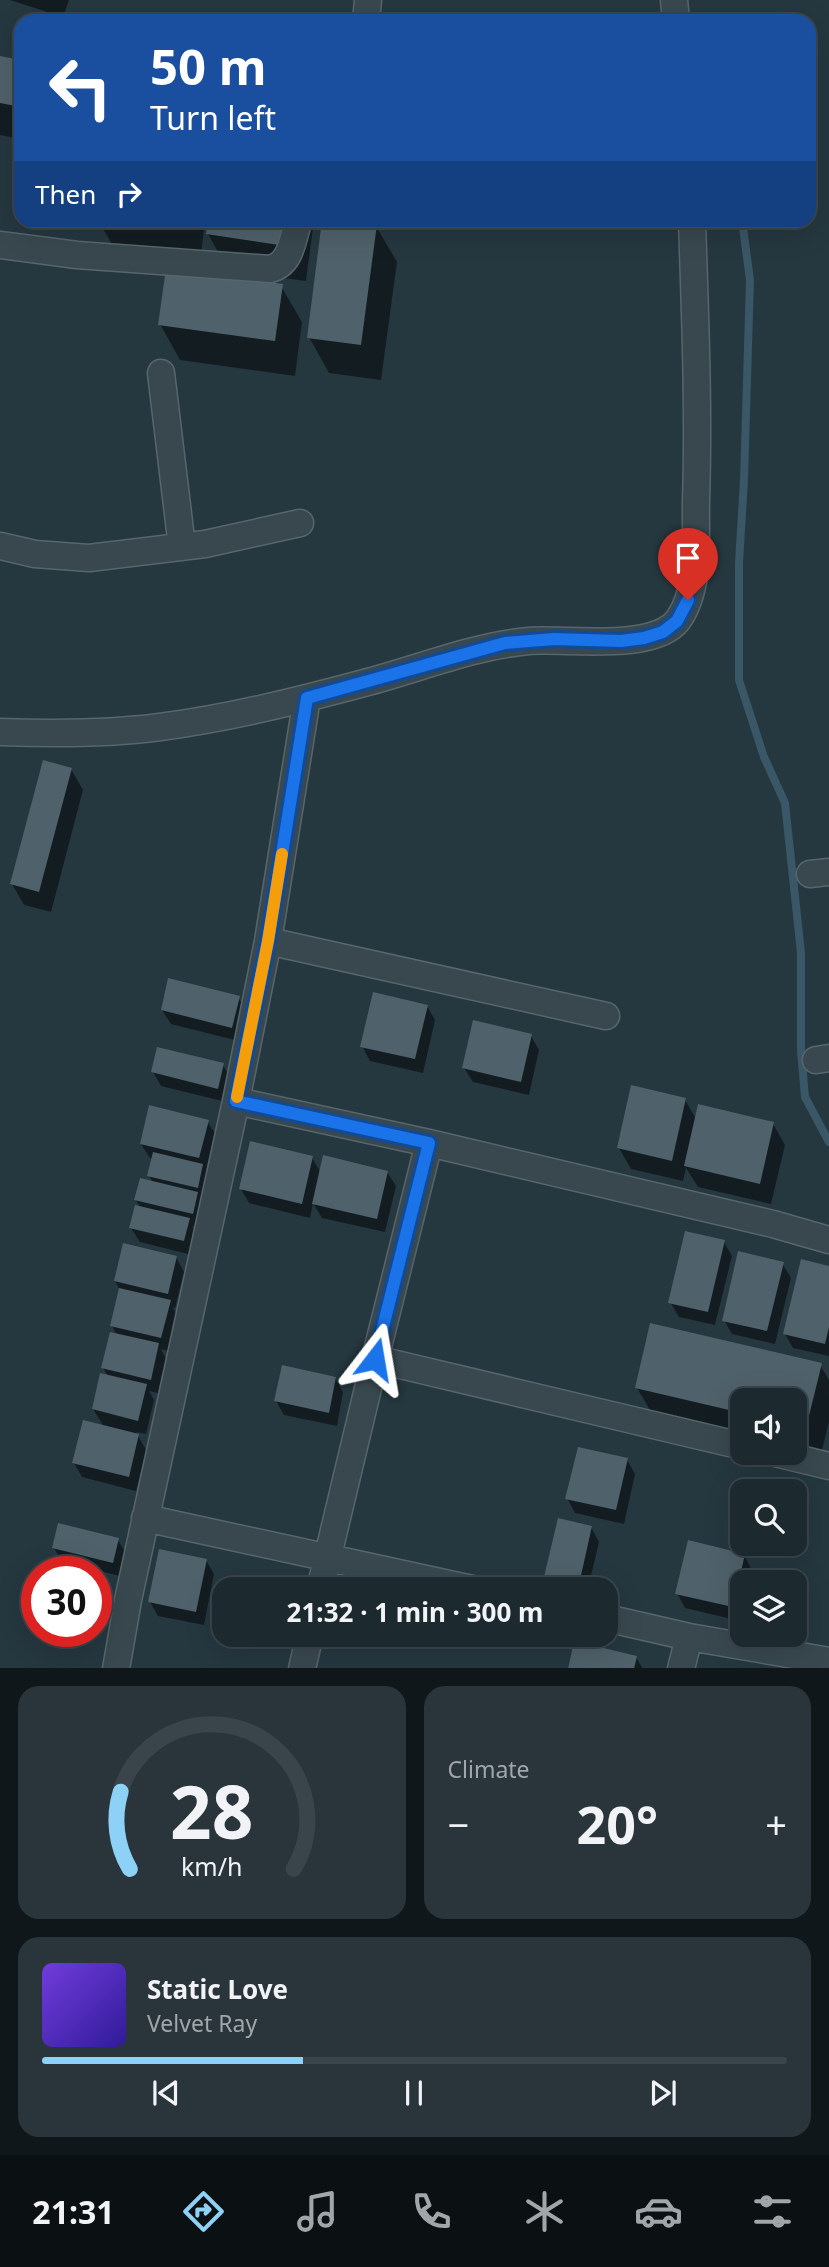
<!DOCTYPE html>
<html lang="en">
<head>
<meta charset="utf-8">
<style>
  body { margin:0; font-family:"Noto Sans",sans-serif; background:#29353b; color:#f1f3f6; height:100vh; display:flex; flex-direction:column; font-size:26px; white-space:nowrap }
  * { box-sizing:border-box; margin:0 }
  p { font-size:23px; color:#a0a6aa }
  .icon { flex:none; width:38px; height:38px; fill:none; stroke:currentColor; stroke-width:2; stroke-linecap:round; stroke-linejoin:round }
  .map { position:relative; height:1668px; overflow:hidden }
  .details { display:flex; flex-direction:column; gap:18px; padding:18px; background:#0f171a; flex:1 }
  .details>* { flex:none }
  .top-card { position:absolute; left:14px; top:14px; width:802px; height:214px; border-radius:21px; box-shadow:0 7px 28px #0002,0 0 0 2px #3a454b; background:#1a4fa0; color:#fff; overflow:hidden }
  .buttons { position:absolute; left:730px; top:1388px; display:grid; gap:14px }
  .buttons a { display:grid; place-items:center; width:77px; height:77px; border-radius:14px; background:#1c292f; box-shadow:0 7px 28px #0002,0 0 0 2px #3a454b; font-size:35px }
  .speed { position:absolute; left:21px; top:1556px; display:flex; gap:14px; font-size:35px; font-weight:700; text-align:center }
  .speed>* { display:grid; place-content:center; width:91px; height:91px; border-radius:50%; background:#1c292f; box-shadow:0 7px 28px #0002,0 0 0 2px #3a454b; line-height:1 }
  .speed .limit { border:10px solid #d22; background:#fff; color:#111 }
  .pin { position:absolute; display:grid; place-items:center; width:60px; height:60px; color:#fff; margin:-72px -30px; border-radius:50% 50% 50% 0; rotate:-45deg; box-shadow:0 0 7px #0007 }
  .pin .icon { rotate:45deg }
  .me { position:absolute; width:77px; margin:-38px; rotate:14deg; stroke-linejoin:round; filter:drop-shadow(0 0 5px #0008) }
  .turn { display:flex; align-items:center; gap:24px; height:147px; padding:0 21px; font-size:32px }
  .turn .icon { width:91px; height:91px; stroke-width:2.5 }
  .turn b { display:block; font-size:49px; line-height:60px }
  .then { display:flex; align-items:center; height:66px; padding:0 21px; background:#0003; gap:14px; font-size:26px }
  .big { font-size:52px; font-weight:700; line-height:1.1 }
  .details .card { flex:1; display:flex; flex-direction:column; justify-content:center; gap:10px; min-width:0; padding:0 24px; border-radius:21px; background:#29353b }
  .details .dial { align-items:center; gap:0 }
  .dial svg { height:182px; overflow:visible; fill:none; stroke:#3a454b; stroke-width:7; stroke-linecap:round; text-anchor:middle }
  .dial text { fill:#f1f3f6; stroke:none }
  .song { display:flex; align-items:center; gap:21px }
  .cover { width:84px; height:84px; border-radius:10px; background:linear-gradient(135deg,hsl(260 70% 55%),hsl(250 70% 35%)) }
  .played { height:7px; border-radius:4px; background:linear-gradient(90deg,#8ed1f7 35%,#3a454b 35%) }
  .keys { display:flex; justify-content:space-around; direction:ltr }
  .heat { display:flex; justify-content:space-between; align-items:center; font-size:38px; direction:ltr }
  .details .tiles { flex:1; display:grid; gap:18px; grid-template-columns:1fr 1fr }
  .card:last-child { grid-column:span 2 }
  .trip { position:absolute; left:212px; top:1577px; width:406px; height:70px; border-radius:21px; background:#1c292f; box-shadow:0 7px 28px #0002,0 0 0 2px #3a454b; font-weight:700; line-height:70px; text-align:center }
  .tabs { display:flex; height:112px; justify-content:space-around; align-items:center; background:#0b1013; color:#a0a6aa }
  .tabs .icon { width:49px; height:49px }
  .tabs .current { color:#8ed1f7 }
  .tabs b { font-size:32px; color:#f1f3f6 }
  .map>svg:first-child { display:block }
  .shadow { fill:#0007 }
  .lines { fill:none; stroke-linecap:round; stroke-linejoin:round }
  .stream { stroke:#395766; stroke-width:8 }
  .building { fill:#4f616a }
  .street-casing { stroke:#57666d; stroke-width:29 }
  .street { stroke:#39484f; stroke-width:26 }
  .route-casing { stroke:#114b97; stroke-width:18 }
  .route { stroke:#1a73e8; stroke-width:12 }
  .slow { stroke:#f59e0b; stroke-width:12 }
</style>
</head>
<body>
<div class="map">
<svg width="829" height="1669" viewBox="0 0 829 1669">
  <rect width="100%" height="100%" fill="#25373f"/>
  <path class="shadow" d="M10 0H69L63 17Z
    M0 58 21 62V139L0 135Z
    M98 220H205L200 264 117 253Z
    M210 220H314L306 281 228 270 208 234Z
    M376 226 397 262 381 380 329 373 309 337Z
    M281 286 302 322 295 376 180 360 160 324Z
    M71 769 83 790 51 912 24 905 12 884Z
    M238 997 247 1012 239 1041 171 1024 162 1010Z
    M427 1006 435 1020 423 1073 370 1061 362 1046Z
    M531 1036 539 1050 529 1095 473 1082 464 1068Z
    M223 1065 231 1079 226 1102 161 1086 153 1072Z
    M685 1100 696 1119 773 1124 785 1145 771 1204 698 1187 686 1168 683 1181 631 1169 619 1148Z
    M207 1121 216 1135 206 1174 210 1180 205 1201 201 1200 205 1208 200 1228 192 1226 197 1234 192 1255 140 1242 131 1228 141 1208 136 1200 153 1183 149 1175 153 1159 150 1158 141 1144Z
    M312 1158 321 1173 387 1172 396 1186 385 1232 322 1218 313 1203 310 1218 249 1203 241 1189Z
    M724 1242 732 1256 715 1325 679 1317 670 1302Z
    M176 1257 184 1272 175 1308 172 1307 178 1316 169 1351 161 1349 166 1359 158 1393 149 1391 154 1400 146 1434 136 1432 146 1450 136 1491 82 1477 74 1463 104 1427 93 1409 108 1376 103 1368 117 1335 112 1326 120 1290 115 1281Z
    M782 1263 791 1278 775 1344 732 1334 724 1320Z
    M829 1268V1356L793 1348 785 1334Z
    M820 1365 829 1380V1422L821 1454 794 1448V1400H742V1436L653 1415 637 1388Z
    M335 1378 343 1392 337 1426 284 1415 276 1401Z
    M627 1460 635 1474 624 1524 575 1513 567 1498Z
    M591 1527 599 1542 588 1589H550L545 1580Z
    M117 1539 126 1553 120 1576 62 1562 54 1548Z
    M744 1555 752 1570 749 1582H742L740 1621 685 1608 677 1593Z
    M206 1560 214 1574 204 1625 158 1616 150 1602Z
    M636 1657 643 1669H569Z"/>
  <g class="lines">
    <path class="stream" d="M742 220 750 280 744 480 739 563V680L764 757 785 803 801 953V1051L805 1097 829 1142"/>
  </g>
  <path class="building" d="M0 56 21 60V107L0 103Z
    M130 220H181L180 228Z
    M208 220H289L286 246 206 234Z
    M322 220H350L377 224 361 345 307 338Z
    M166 268 283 284 275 341 158 325Z
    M43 760 72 768 39 892 10 884Z
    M168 978 240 996 232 1028 161 1010Z
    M373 992 428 1005 415 1059 360 1047Z
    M473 1020 532 1034 521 1082 462 1068Z
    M157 1047 224 1063 218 1089 151 1072Z
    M631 1085 686 1098 672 1161 617 1148Z
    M698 1104 774 1122 760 1184 684 1166Z
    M149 1105 209 1120 199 1158 140 1144Z
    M250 1141 313 1156 302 1204 239 1189Z
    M153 1152 203 1164 198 1188 147 1176Z
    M323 1155 388 1171 377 1219 312 1204Z
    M140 1178 198 1192 193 1214 134 1200Z
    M135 1205 190 1218 184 1241 129 1228Z
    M685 1231 725 1240 708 1312 668 1303Z
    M123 1243 177 1256 168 1294 114 1281Z
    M738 1251 784 1262 767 1331 722 1321Z
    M801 1259 829 1266V1327L825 1344 783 1334Z
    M119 1288 171 1300 161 1338 110 1326Z
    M650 1323 822 1363 806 1428 794 1425V1400H742V1413L635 1388Z
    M110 1332 159 1343 151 1380 101 1368Z
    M282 1365 336 1377 329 1413 274 1401Z
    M100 1373 147 1384 138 1421 92 1409Z
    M83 1420 139 1434 129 1477 72 1463Z
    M578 1447 628 1458 616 1510 565 1499Z
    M558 1518 592 1526 578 1589 543 1581Z
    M58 1523 119 1538 113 1563 52 1548Z
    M688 1540 745 1554 733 1607 675 1594Z
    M159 1549 207 1559 196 1612 148 1602Z
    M574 1641 637 1656 634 1669H568Z"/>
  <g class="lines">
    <g class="street-casing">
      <path id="street" d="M674 0 676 21
        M366 21 368 0
        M0 245 77 255 270 269C292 264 292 239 299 220
        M161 373 182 547
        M0 546 35 554 89 558 205 544 300 523
        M0 732C53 734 107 734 160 727 229 718 297 701 364 683 418 669 473 646 529 641 566 638 654 652 678 620 701 588 695 538 696 501 699 408 695 314 692 220
        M810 874 829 872
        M268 941 606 1016
        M816 1060 829 1058
        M236 1101 429 1143 773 1224 829 1240
        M429 1143 375 1359 742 1446
        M771 1452 829 1466
        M145 1518 472 1589
        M320 1589 375 1359
        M606 1618 689 1637 829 1661
        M116 1669 128 1600 236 1101 268 941 307 698
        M302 1669 310 1634
        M681 1669 689 1637"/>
    </g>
    <use href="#street" class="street"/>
  </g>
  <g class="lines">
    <g class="route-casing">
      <path id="route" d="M375 1359 429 1143 236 1101 268 941 307 698 505 643 554 639 621 641 644 638 663 632 677 621 688 600"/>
    </g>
    <use href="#route" class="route"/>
    <path class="slow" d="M237 1097 268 941 282 854"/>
  </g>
</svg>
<div class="buttons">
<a><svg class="icon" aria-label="sound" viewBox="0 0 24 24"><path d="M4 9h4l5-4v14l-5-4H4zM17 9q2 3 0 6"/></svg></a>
<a><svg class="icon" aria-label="search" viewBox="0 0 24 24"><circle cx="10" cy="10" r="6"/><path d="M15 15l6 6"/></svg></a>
<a><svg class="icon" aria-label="layers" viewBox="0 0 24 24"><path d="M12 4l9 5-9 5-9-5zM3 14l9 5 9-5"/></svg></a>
</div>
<div class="speed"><div class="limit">30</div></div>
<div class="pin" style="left:688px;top:600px;background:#d93025"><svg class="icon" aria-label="arrive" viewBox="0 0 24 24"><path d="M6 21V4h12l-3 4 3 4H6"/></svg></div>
<svg class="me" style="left:375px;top:1359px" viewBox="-20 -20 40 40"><path d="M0-17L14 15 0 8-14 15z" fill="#1a73e8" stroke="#fff" stroke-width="4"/></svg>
<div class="trip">21:32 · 1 min · 300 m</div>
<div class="top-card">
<div class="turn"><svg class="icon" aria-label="left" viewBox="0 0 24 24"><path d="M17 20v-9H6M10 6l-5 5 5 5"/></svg><div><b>50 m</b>Turn left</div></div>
<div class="then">Then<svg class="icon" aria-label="right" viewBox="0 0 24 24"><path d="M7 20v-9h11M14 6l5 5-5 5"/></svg></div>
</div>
</div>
<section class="details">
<div class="tiles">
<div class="card dial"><svg viewBox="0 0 100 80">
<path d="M14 69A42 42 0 1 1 86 69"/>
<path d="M14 69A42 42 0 0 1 10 35" stroke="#8ed1f7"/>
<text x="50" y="56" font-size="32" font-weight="700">28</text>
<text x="50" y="72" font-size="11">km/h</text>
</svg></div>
<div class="card"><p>Climate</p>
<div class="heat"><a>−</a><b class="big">20°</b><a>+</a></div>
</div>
<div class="card">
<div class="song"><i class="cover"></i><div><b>Static Love</b><p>Velvet Ray</p></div></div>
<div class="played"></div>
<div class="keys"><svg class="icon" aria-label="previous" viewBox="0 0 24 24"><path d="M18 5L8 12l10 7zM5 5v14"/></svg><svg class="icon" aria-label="pause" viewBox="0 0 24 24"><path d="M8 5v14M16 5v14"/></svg><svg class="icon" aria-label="next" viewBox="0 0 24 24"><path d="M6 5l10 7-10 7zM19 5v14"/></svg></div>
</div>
</div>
</section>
<nav class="tabs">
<b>21:31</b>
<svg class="icon current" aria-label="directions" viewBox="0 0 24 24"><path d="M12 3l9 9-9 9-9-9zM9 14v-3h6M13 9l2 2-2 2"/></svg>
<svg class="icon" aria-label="music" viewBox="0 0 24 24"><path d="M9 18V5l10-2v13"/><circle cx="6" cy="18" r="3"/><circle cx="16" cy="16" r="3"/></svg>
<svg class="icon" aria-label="phone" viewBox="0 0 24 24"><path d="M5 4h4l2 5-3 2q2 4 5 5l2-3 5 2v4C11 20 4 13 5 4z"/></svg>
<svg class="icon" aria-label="climate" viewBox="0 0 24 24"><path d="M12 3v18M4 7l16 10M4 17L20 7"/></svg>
<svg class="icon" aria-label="car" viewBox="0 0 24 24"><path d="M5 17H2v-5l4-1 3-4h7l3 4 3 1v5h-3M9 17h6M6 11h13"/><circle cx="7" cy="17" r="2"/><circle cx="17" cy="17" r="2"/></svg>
<svg class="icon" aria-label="filters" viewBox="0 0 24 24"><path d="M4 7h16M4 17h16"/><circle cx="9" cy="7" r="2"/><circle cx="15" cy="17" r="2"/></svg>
</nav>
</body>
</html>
